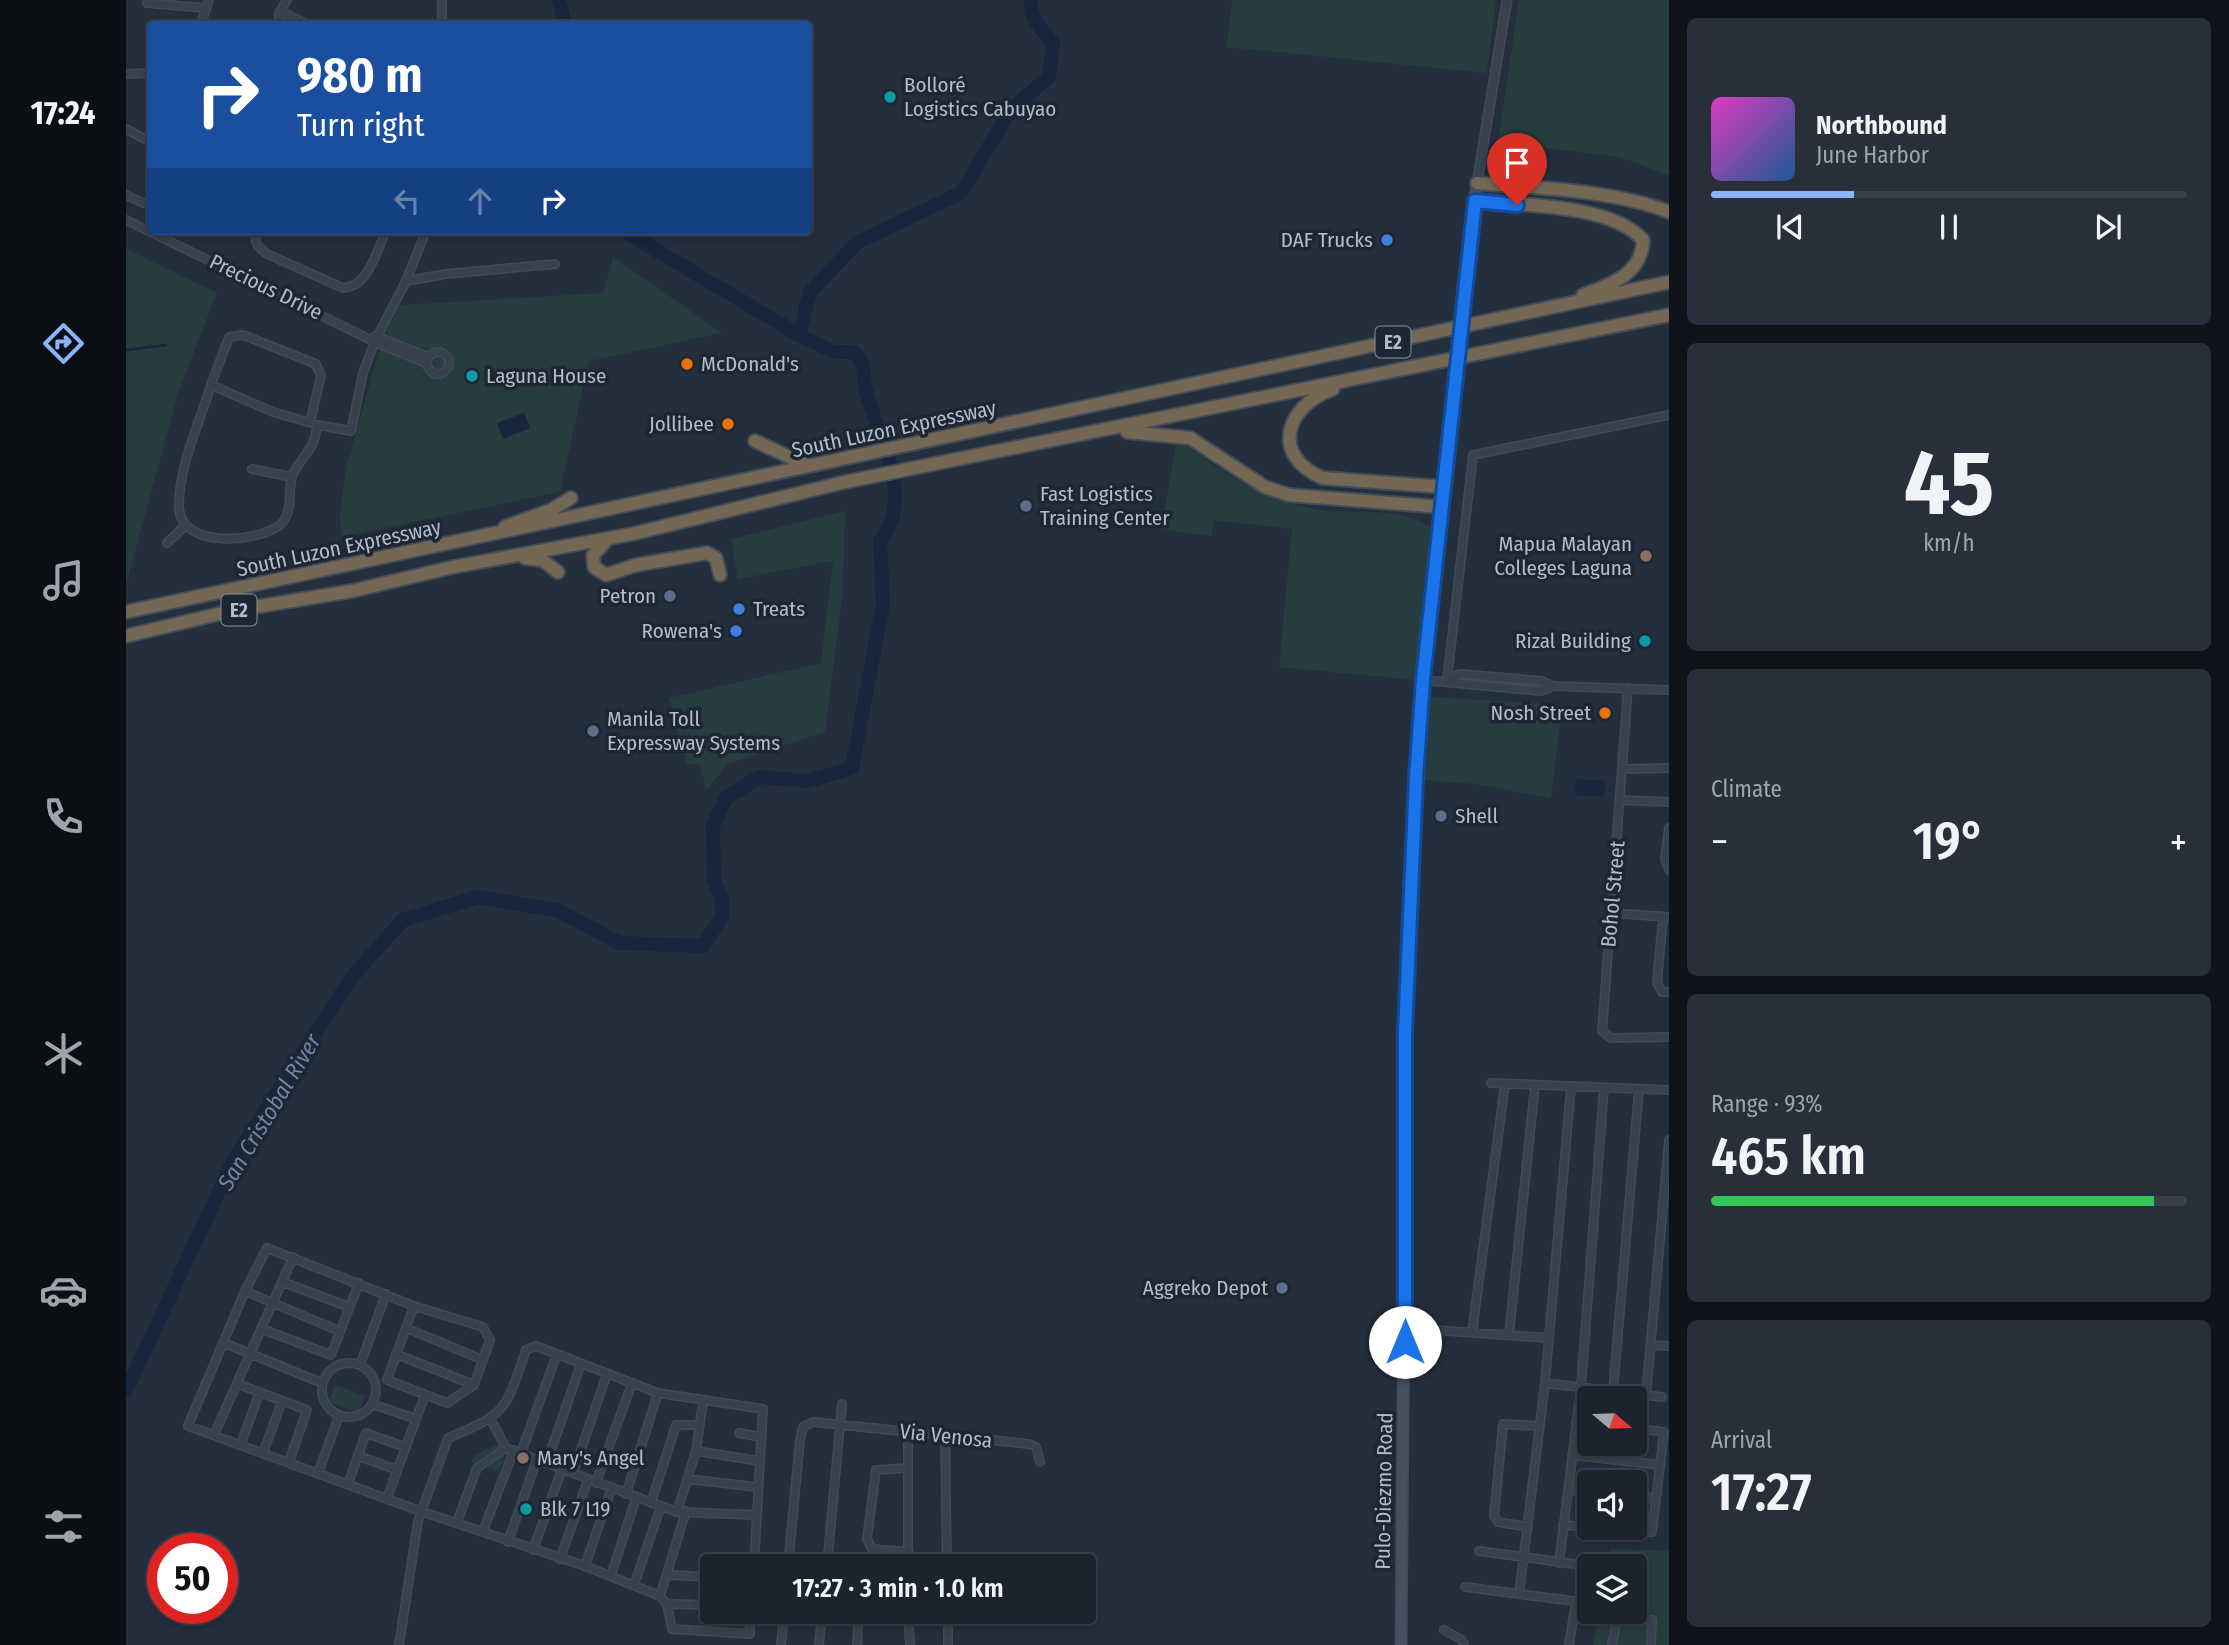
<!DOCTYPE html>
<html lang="en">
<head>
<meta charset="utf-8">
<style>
  body { margin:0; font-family:"Fira Sans Condensed",sans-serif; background:#282f3a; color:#f1f3f6; height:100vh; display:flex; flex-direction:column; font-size:26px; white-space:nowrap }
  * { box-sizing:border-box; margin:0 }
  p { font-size:23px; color:#a0a4aa }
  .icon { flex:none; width:38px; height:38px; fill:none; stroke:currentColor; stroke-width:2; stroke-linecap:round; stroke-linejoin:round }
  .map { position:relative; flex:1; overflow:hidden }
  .panel { display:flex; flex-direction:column; gap:18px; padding:18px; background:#0f1319; width:560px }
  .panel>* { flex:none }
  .guide { position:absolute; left:21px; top:21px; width:665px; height:214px; border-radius:7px; box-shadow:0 4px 10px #0003,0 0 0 2px #39404a; background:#1a4fa0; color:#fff; overflow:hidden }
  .needle { width:46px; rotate:109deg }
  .tools { position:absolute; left:1451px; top:1386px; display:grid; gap:14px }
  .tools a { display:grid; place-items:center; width:70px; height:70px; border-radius:7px; background:#1b232e; box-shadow:0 4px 10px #0003,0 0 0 2px #39404a; font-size:35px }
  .speed { position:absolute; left:21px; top:1533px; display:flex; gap:14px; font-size:35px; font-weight:700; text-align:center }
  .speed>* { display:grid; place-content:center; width:91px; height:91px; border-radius:50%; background:#1b232e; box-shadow:0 4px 10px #0003,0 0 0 2px #39404a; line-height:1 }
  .speed .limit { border:10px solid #d22; background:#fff; color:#111 }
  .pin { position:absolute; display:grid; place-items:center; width:60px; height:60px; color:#fff; margin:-72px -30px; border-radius:50% 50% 50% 0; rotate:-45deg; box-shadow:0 0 7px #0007 }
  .pin .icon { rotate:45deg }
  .me { position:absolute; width:77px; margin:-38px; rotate:0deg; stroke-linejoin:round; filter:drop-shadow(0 0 5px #0008) }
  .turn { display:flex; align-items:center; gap:24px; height:147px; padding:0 35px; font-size:32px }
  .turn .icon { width:91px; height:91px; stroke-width:2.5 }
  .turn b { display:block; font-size:49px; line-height:60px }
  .lanes { display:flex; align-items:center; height:66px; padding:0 35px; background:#0003; justify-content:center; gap:35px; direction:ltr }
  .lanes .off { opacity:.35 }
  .big { font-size:52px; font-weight:600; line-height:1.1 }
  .panel .card { flex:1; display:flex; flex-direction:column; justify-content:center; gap:10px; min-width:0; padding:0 24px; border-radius:10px; background:#282f3a }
  .panel .dial { align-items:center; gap:0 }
  .dial b { font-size:91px; line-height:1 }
  .song { display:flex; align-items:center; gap:21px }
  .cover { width:84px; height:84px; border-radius:10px; background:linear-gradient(135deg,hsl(310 70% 55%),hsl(210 70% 35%)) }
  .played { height:7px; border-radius:4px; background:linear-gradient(90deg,#8ab4f8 30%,#39404a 30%) }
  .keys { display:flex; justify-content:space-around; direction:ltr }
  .heat { display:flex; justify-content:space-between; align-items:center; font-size:38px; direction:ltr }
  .charge { height:10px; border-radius:5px; background:linear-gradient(90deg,#34c759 93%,#39404a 0) }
  .trip { position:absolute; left:574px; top:1554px; width:396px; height:70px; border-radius:7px; background:#1b232e; box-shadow:0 4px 10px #0003,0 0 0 2px #39404a; font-weight:600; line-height:70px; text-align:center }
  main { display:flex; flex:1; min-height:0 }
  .tab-bar { display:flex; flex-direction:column; width:126px; justify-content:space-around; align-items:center; background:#0b0e12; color:#a0a4aa }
  .tab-bar .icon { width:49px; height:49px }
  .tab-bar .on { color:#8ab4f8 }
  .tab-bar b { font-size:32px; color:#f1f3f6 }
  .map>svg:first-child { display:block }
  .green { fill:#263c3f }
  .water { fill:#17263c }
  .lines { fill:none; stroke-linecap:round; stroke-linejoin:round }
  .stream { stroke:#17263c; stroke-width:2.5 }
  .river { stroke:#17263c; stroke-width:14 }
  .minor-casing { stroke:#414a57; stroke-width:10 }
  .tertiary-casing { stroke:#414a57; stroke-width:11 }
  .secondary-casing { stroke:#414a57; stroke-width:13 }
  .motorway-casing { stroke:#434c59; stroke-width:16 }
  .minor { stroke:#38414e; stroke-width:7 }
  .tertiary { stroke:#38414e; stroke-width:8 }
  .secondary { stroke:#465061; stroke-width:10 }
  .motorway { stroke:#746855; stroke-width:12 }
  .secondary-bridge-casing { stroke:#414a57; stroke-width:13; stroke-linecap:butt }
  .secondary-bridge { stroke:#465061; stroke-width:10 }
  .route-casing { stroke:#114b97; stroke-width:18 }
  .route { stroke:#1a73e8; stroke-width:12 }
  .culture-dot { fill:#0f9aa8; stroke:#1d2633; stroke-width:2.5 }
  .shop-dot { fill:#3f7fe0; stroke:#1d2633; stroke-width:2.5 }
  .food-dot { fill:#e8710a; stroke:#1d2633; stroke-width:2.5 }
  .service-dot { fill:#5c6f8a; stroke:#1d2633; stroke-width:2.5 }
  .education-dot { fill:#8d6e63; stroke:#1d2633; stroke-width:2.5 }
  .labels { text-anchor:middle; stroke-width:7; stroke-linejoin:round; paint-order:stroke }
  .shield { fill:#1d2633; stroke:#878f9c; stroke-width:2 }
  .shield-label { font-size:19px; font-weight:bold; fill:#b4bcc9 }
  .poi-label { font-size:21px; fill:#b4bcc9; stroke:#1d2633; text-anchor:start }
  .street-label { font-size:21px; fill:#b4bcc9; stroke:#1d2633 }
  .water-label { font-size:23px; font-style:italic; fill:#6d86a8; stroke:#1d2633 }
</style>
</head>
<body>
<main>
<nav class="tab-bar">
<b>17:24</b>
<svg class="icon on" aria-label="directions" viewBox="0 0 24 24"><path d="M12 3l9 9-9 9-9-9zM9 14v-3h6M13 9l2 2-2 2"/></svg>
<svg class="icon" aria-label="music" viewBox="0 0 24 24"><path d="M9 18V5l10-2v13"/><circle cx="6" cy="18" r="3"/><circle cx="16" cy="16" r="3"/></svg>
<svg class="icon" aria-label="phone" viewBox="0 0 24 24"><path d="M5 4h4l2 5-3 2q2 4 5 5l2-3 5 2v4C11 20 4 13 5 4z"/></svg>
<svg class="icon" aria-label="climate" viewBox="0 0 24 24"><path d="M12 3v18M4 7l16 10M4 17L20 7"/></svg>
<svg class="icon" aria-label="car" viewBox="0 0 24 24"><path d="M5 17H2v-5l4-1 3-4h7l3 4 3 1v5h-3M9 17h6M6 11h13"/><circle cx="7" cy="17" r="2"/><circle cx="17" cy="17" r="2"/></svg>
<svg class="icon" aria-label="filters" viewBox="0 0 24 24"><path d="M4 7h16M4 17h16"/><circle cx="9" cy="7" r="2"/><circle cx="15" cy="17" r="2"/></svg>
</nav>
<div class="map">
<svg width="1543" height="1645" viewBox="0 0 1543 1645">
  <rect width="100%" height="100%" fill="#242f3e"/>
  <path class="green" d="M1106 0H1370L1361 73 1101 47Z
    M1393 0H1543V175L1493 157 1372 142Z
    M0 249 91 293 53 390 0 585Z
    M487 257 596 333 463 361 434 492 215 537 214 517 220 468 254 348 296 365 301 352 258 336 274 305 477 293Z
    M1051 439C1094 471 1135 499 1189 509 1226 516 1275 504 1304 528L1290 680 1153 667 1166 529 1087 520 1086 536 1035 530Z
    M719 511 717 591 699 732 602 764 580 790 574 764H561L543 698 695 663 707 561 612 579 605 539Z
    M1305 697 1436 705 1425 798 1349 784 1299 780Z
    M209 1385 239 1396 233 1413 203 1402Z
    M374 1443 383 1446 373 1471 346 1462 348 1456Z
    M1484 1549 1543 1551V1645H1467L1473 1612H1508V1566H1481Z"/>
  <path class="water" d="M398 413 404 428 377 439 371 423Z
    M1450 779 1479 781 1478 797 1449 795Z"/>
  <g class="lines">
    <path class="stream" d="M0 350 40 345"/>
    <path class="river" d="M433 0 439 24
      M673 335 684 292 732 242 835 193 885 109 923 77 927 43C917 31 902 17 905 0
      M0 1391 108 1159 226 977 277 920 352 897 433 911 493 943 577 946 596 916V899L588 881 587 826 600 798 633 777 682 781 726 768 757 604 754 541C791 495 749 434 739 386 736 368 741 367 728 352H708L673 335 498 231"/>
    <g class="minor-casing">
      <path id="minor" d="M316 0V24
        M21 3 79 8
        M154 11 180 24
        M75 24 83 0
        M153 24V13L161 0
        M0 74 24 73
        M0 129 24 142
        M0 195 24 206
        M0 220 253 344 300 363
        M130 231C127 242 132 247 141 254L217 288C243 286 250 252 260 231
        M280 281 320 274 429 264
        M249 336 302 357
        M301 363a11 11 0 1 1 22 0a11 11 0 1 1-22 0Z
        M85 385 103 337 117 335 190 364 195 376 184 422
        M192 425 147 412 85 385C74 422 53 465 53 505 52 550 133 543 155 524 167 512 162 492 166 477 170 465 180 456 186 445 189 439 190 431 192 425L225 431 237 373 249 341 280 281 300 231
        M126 469 166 477
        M41 543 60 525
        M1297 680 1414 691 1428 686 1543 690
        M1321 680 1347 455 1543 415
        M1321 680 1334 674 1416 681 1427 686
        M1502 688 1476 1031 1485 1038 1543 1037
        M1497 769 1543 768
        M1495 800 1543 802
        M1543 828 1539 859 1543 870
        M1485 913 1543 917
        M1537 917 1531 983 1536 992H1543
        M1365 1083 1543 1090
        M157 1282 223 1307
        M119 1291 213 1331
        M288 1306 261 1380 321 1403 348 1385 364 1340 357 1327 288 1306 141 1248 119 1291 62 1426 294 1511 459 1566 534 1596 541 1604 546 1629 624 1634V1612
        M280 1328 357 1360
        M1279 1328 1423 1338
        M136 1329 205 1355 233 1283
        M1346 1333 1379 1084
        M1383 1335 1409 1085
        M98 1343 196 1383
        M1525 1345 1543 1346
        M270 1354 348 1385
        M196 1390a27 27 0 1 1 54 0a27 27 0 1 1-54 0Z
        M234 1365 260 1294
        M1419 1383 1536 1397
        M112 1384 181 1410 163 1462
        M1487 1391 1513 1089
        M1520 1395 1543 1140
        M246 1404 290 1419
        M365 1420 380 1448 551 1512 629 1515
        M1450 1422 1463 1423
        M782 1432V1566
        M613 1433 635 1437
        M88 1435 167 1257
        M819 1436 821 1566
        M115 1444 133 1394
        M570 1451 633 1461
        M137 1453 156 1401
        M395 1453 431 1354
        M1446 1455 1534 1465
        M232 1456 271 1470
        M421 1462 455 1364
        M782 1468 750 1470 741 1539 746 1549 783 1552
        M192 1473 213 1416
        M447 1473 481 1374
        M561 1479 631 1487
        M470 1483 506 1383
        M222 1484 240 1433 279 1447
        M1442 1490 1463 1492
        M500 1494 532 1393
        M1508 1496 1529 1498
        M261 1498 299 1395
        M525 1503 550 1425H574
        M551 1512 570 1451 577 1401
        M331 1522 351 1468 380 1448
        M1437 1525 1463 1527
        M1402 1527 1372 1522 1368 1516 1377 1424 1413 1426
        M1476 1528 1526 1532 1538 1432 1508 1428
        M357 1531 388 1450
        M382 1542 411 1459
        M407 1550 436 1469
        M1353 1551 1456 1565
        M434 1559 462 1480
        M1433 1563 1455 1387 1478 1088
        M459 1566 486 1487
        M662 1566 674 1440 677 1427 687 1422 903 1444 910 1447 914 1462
        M701 1566 716 1404
        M542 1575 586 1577
        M485 1576 510 1498
        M508 1585 535 1506
        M1339 1587 1463 1603
        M1393 1594 1419 1383 1445 1087
        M534 1596 560 1511
        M541 1604 586 1605
        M782 1612 784 1645
        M822 1612V1645
        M1318 1630 1336 1640 1338 1645
        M273 1645 292 1521 322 1438C382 1413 379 1411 400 1350L410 1346 532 1393 637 1409 628 1566
        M655 1645 658 1612
        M693 1645 696 1612
        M731 1645 733 1612
        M1443 1645 1450 1601
        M1486 1645 1490 1625 1496 1618 1526 1620 1525 1645"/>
    </g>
    <g class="tertiary-casing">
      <path id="tertiary" d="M1351 183 1381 0"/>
    </g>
    <g class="secondary-casing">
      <path id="secondary" d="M1337 286 1351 183
        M1275 1645 1281 956 1294 714 1327 402"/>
    </g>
    <g class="motorway-casing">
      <path id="motorway" d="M1351 183C1409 188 1489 190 1543 212
        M1349 201C1394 205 1486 204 1517 240 1516 274 1486 284 1457 295
        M1207 389C1159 406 1144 456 1197 478L1318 487
        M1001 432 1064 438 1139 487 1163 495 1316 507
        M629 441 683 466
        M379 527 425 510 445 498
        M481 540 467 555 468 567 480 575 510 565 581 553 590 558 594 575
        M399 558 416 560 432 572
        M0 612 1543 282
        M0 636 105 611 226 591 327 567 506 534 719 482 1543 315"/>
    </g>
    <use href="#minor" class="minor"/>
    <use href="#tertiary" class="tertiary"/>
    <use href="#secondary" class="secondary"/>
    <use href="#motorway" class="motorway"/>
    <g class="secondary-bridge-casing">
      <path id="secondary-bridge" d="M1327 402 1337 286"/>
    </g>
    <use href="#secondary-bridge" class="secondary-bridge"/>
  </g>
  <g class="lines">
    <g class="route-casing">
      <path id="route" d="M1279 1342V1032L1290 778 1297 680 1349 201 1391 205"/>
    </g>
    <use href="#route" class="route"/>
  </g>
  <g class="culture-dot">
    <circle cx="764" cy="97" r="7"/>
    <circle cx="346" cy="376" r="7"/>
    <circle cx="1519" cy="641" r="7"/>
    <circle cx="400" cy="1509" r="7"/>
  </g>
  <g class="shop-dot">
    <circle cx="1261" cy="240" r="7"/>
    <circle cx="613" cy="609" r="7"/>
    <circle cx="610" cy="631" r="7"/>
  </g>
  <g class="food-dot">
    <circle cx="561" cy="364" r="7"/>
    <circle cx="602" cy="424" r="7"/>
    <circle cx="1479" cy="713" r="7"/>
  </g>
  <g class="service-dot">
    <circle cx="900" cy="506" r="7"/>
    <circle cx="544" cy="596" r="7"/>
    <circle cx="467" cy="731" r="7"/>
    <circle cx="1315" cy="816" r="7"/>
    <circle cx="1156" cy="1288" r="7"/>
  </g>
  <g class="education-dot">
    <circle cx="1520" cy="556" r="7"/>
    <circle cx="397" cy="1458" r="7"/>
  </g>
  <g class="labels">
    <g class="shield">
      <rect x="1249.5" y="326.5" width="35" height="31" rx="5"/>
      <rect x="95.5" y="594.5" width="35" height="31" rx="5"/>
    </g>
    <g class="shield-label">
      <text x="1267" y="349">E2</text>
      <text x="113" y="617">E2</text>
    </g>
    <g class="poi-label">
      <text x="778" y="92">Bolloré<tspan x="778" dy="24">Logistics Cabuyao</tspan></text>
      <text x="1247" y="247" text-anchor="end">DAF Trucks</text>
      <text x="575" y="371">McDonald's</text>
      <text x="360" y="383">Laguna House</text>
      <text x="588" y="431" text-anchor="end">Jollibee</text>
      <text x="914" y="501">Fast Logistics<tspan x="914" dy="24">Training Center</tspan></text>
      <text x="1506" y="551" text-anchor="end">Mapua Malayan<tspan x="1506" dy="24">Colleges Laguna</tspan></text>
      <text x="530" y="603" text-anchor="end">Petron</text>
      <text x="627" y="616">Treats</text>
      <text x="596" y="638" text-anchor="end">Rowena's</text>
      <text x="1505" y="648" text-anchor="end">Rizal Building</text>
      <text x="1465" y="720" text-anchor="end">Nosh Street</text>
      <text x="481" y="726">Manila Toll<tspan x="481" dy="24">Expressway Systems</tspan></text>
      <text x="1329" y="823">Shell</text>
      <text x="1142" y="1295" text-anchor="end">Aggreko Depot</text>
      <text x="411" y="1465">Mary's Angel</text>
      <text x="414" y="1516">Blk 7 L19</text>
    </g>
    <g class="street-label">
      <text transform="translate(140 287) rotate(26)" y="7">Precious Drive</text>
      <text transform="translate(768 429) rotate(-12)" y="7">South Luzon Expressway</text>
      <text transform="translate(213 548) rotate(-12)" y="7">South Luzon Expressway</text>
      <text transform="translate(1487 894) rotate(-85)" y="7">Bohol Street</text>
      <text transform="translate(820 1436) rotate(6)" y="7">Via Venosa</text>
      <text transform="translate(1258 1491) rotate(-89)" y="7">Pulo-Diezmo Road</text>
    </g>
    <g class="water-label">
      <text transform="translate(143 1112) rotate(-59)" y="8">San Cristobal River</text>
    </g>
  </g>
</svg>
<div class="tools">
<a><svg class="needle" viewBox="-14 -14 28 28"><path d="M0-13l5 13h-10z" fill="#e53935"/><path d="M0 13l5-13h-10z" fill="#a0a4aa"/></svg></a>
<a><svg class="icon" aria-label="sound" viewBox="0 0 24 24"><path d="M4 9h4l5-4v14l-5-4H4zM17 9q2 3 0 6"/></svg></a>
<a><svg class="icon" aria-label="layers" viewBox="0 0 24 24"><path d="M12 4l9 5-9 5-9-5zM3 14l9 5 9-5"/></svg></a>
</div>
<div class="speed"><div class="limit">50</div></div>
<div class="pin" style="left:1391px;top:205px;background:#d93025"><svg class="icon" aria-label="arrive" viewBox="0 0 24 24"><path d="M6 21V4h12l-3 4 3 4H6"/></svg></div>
<svg class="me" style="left:1279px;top:1342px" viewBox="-20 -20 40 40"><circle r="19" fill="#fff"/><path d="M0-13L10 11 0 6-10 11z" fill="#1a73e8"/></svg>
<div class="trip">17:27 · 3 min · 1.0 km</div>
<div class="guide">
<div class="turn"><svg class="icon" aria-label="right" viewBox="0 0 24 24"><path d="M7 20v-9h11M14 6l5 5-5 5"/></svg><div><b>980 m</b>Turn right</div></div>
<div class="lanes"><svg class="icon off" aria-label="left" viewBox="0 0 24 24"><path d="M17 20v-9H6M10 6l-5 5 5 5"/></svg><svg class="icon off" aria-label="ahead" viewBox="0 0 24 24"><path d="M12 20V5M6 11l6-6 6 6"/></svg><svg class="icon" aria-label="right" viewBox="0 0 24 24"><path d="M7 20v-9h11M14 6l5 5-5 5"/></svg></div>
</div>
</div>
<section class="panel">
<div class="card">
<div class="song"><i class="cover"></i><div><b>Northbound</b><p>June Harbor</p></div></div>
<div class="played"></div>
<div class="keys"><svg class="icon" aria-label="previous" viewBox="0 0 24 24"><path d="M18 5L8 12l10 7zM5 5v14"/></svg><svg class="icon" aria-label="pause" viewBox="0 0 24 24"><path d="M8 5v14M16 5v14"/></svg><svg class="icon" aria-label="next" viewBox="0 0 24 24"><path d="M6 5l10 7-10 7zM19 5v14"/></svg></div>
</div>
<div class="card dial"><b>45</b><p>km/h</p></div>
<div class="card"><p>Climate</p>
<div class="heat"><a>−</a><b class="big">19°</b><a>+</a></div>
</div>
<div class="card"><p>Range · 93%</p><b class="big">465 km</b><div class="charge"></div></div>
<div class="card"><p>Arrival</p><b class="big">17:27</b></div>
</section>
</main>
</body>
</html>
